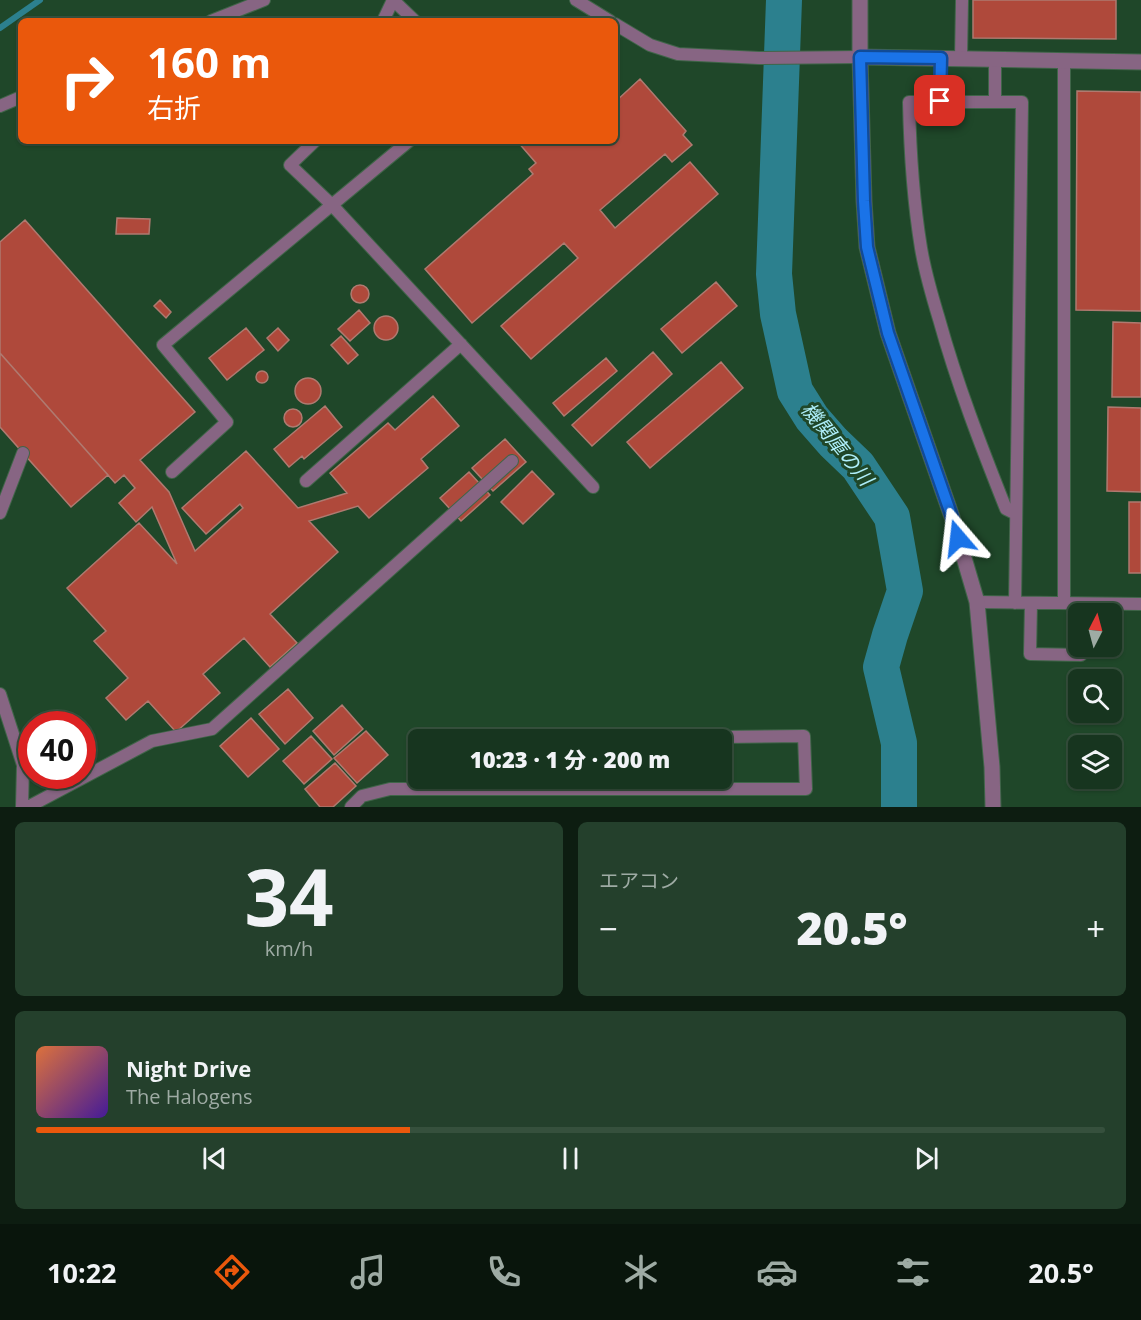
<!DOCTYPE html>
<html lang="ja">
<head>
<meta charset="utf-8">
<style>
  body { margin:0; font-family:"Open Sans","Noto Sans JP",sans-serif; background:#24402c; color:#f1f3f6; height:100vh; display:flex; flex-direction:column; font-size:22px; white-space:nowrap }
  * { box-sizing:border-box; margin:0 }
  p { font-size:20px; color:#9eaba4 }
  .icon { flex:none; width:33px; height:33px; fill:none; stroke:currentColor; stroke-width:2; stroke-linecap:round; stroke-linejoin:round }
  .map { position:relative; height:807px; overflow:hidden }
  .panel { display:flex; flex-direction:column; gap:15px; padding:15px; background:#0d1d11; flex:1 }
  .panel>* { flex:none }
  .top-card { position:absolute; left:18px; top:18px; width:600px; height:126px; border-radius:9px; box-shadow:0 2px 4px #0004,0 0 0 2px #36503d; background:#ea580c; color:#fff; overflow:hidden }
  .needle { width:39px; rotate:6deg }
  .fabs { position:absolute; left:1068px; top:603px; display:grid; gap:12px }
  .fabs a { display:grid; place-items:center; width:54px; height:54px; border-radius:9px; background:#17351f; box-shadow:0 2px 4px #0004,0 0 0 2px #36503d; font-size:30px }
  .speed { position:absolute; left:18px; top:711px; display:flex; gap:12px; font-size:30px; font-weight:700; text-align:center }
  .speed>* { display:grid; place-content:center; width:78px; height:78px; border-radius:50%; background:#17351f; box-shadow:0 2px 4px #0004,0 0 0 2px #36503d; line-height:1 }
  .speed .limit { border:9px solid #d22; background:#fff; color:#111 }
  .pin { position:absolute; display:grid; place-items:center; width:51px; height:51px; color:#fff; margin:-26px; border-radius:12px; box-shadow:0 3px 9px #0006 }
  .me { position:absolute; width:66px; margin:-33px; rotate:343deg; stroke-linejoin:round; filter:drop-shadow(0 0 4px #0008) }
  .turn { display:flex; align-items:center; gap:21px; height:126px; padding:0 30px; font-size:27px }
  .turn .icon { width:78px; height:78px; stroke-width:2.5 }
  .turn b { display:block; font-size:42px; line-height:51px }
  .big { font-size:45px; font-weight:800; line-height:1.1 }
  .panel .tile { flex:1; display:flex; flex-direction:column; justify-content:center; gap:9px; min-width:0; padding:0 21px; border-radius:9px; background:#24402c }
  .panel .dial { align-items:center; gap:0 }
  .dial b { font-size:78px; line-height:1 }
  .song { display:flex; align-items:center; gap:18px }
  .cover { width:72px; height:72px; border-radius:9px; background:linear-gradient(135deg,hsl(20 70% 55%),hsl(260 70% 35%)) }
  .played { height:6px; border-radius:3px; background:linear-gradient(90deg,#ea580c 35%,#36503d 35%) }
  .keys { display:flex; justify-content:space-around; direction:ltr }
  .heat { display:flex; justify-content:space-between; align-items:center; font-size:33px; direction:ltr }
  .panel .tiles { flex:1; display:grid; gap:15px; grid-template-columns:1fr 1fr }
  .tile:last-child { grid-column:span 2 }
  .trip { position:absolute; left:408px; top:729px; width:324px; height:60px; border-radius:9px; background:#17351f; box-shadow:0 2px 4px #0004,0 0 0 2px #36503d; font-weight:800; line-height:60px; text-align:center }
  .dock { display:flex; height:96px; justify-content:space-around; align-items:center; background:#09150c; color:#9eaba4 }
  .dock .icon { width:42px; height:42px }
  .dock .on { color:#ea580c }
  .dock b { font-size:27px; color:#f1f3f6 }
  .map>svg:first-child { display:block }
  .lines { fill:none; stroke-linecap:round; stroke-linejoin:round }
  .stream { stroke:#2c808e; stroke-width:6 }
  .river { stroke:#2c808e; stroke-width:36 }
  .building { fill:#af493b; stroke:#af7a70; stroke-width:1.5 }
  .service-casing { stroke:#406549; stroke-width:14 }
  .minor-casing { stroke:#406549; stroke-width:17 }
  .tertiary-casing { stroke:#406549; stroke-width:17 }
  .service { stroke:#876583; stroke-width:12 }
  .minor { stroke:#876583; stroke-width:15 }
  .tertiary { stroke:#876583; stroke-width:15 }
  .route-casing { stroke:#114b97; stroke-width:15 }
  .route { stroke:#1a73e8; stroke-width:10 }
  .labels { text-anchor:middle; stroke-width:6; stroke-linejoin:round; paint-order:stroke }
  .water-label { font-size:20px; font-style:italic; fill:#afeffb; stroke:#1f4729 }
</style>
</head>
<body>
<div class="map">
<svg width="1141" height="807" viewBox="0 0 1141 807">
  <rect width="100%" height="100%" fill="#1f4729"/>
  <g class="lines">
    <path class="stream" d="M0 28 40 0"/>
    <path class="river" d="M784 0 774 274 778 314 795 391 812 418 833 442 858 466 892 517 905 591 890 635 881 667 899 743V807"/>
  </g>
  <path class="building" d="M973 0H1116V39L973 38Z
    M640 79 686 131 683 135 692 145 672 162 665 154 600 210 615 228 690 162 718 194 531 359 501 326 578 258 564 243 472 323 425 269 533 174 529 169 536 163 517 141H615V102Z
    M1077 91 1141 92V311L1076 310Z
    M117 218 150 219 149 234H116Z
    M25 220 195 412 140 460 169 492 195 551 243 508 240 504 206 534 182 508 246 451 298 508 347 493 330 473 388 423 395 430 433 396 459 426 421 459 428 468 369 518 358 506 309 521 338 552 270 614 297 643 270 667 244 638 203 674 220 693 176 732 148 701 126 720 106 698 128 678 94 641 106 631 67 588 139 523 177 564 152 507 136 522 119 503 135 488 124 475 115 483 0 353V242Z
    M716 282 737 306 682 353 661 329Z
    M351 294a9 9 0 1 1 18 0a9 9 0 1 1-18 0Z
    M160 300 171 312 166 318 154 306Z
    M359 310 370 323 350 341 338 329Z
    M374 328a12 12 0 1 1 24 0a12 12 0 1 1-24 0Z
    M1113 322 1141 323V397H1112Z
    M246 328 264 350 227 380 209 358Z
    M278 328 289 340 278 351 267 338Z
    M341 336 358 355 348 364 331 345Z
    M653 352 672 374 592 446 572 425Z
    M0 353 108 475 71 507 0 427Z
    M606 358 617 371 564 416 553 403Z
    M721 362 743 388 650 468 627 442Z
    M256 377a6 6 0 1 1 12 0a6 6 0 1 1-12 0Z
    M295 391a13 13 0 1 1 26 0a13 13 0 1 1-26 0Z
    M325 406 342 427 304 459 302 456 289 467 274 449Z
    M1108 407 1141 408V492L1107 491Z
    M284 418a9 9 0 1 1 18 0a9 9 0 1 1-18 0Z
    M505 439 526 462 493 491 472 468Z
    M532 471 554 494 523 524 501 502Z
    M469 472 490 495 461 521 440 498Z
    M1129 502H1141V573H1129Z
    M288 689 313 718 285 744 259 714Z
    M342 705 363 729 334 755 313 731Z
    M251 718 279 749 248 777 220 746Z
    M366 731 388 755 357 783 334 758Z
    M311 736 332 759 304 784 283 761Z
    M335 763 356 786 333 807H320L305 789Z"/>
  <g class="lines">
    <g class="service-casing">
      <path id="service" d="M393 0 415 21
        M576 0 610 21
        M211 21 264 0
        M383 21 393 0
        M615 24 650 45 678 54 759 58 860 57
        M961 59 962 0
        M1064 60V603
        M940 101 941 58
        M995 101V59
        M0 106 21 97
        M315 141 290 165 332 205 593 487
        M172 472 227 422 163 345 409 141
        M306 481 461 344
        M0 513 23 453
        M977 602 1141 604
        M1015 603 1022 102H909C910 151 913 199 921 248 925 272 932 296 939 319 957 384 981 446 1006 509L1016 514
        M1031 603 1030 654 1081 655
        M0 694 23 765 22 807
        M28 807 152 741 212 729 512 461
        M351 807 362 796 390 789H806L804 736 473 740"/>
    </g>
    <g class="minor-casing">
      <path id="minor" d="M860 57 1141 62"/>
    </g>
    <g class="tertiary-casing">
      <path id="tertiary" d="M860 0V57L864 201 867 247 888 333 952 517 977 602 992 767 993 807"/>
    </g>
    <use href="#service" class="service"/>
    <use href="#minor" class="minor"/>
    <use href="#tertiary" class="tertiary"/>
  </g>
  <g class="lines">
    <g class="route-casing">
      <path id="route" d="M940 101 941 58 860 57 864 201 867 247 888 333 952 517 958 538"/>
    </g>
    <use href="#route" class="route"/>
  </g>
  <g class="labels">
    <g class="water-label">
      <text transform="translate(837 444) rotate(51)" y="7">機関庫の川</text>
    </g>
  </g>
</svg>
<div class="fabs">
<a><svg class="needle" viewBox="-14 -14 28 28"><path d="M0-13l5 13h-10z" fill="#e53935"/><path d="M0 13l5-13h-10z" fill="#9eaba4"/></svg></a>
<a><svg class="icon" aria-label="search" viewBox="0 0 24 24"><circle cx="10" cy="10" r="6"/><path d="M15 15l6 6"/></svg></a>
<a><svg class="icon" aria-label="layers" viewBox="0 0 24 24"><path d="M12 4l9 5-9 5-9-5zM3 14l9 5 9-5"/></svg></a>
</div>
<div class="speed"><div class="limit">40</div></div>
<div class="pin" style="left:940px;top:101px;background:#d93025"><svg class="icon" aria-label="arrive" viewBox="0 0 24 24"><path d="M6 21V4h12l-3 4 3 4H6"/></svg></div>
<svg class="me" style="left:958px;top:538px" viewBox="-20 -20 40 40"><path d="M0-17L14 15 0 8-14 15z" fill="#1a73e8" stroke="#fff" stroke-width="4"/></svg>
<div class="trip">10:23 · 1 分 · 200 m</div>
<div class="top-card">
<div class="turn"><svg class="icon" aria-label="right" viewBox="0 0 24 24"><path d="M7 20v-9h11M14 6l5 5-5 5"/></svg><div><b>160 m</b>右折</div></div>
</div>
</div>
<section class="panel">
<div class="tiles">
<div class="tile dial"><b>34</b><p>km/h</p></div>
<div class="tile"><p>エアコン</p>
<div class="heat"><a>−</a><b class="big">20.5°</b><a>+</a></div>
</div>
<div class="tile">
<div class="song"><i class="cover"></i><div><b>Night Drive</b><p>The Halogens</p></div></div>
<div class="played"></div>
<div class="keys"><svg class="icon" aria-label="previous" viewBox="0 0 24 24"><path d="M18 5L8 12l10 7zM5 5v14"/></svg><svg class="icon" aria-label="pause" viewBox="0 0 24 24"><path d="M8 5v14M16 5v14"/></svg><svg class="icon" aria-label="next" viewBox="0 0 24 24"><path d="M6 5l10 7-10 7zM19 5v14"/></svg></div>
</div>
</div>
</section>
<nav class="dock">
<b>10:22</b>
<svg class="icon on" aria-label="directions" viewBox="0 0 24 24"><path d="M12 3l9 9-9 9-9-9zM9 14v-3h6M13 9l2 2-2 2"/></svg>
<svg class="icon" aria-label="music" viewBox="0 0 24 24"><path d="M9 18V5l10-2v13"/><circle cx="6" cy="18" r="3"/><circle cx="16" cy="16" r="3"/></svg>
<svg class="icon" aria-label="phone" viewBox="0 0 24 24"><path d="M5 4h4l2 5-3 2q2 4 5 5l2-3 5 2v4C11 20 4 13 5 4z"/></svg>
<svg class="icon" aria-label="climate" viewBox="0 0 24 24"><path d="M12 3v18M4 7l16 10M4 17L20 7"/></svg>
<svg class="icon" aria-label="car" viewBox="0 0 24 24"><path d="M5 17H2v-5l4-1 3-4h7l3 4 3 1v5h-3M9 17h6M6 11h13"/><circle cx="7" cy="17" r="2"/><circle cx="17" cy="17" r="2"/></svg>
<svg class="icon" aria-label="filters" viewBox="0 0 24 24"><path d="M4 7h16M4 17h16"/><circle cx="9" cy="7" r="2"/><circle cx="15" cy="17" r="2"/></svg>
<b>20.5°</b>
</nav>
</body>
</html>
